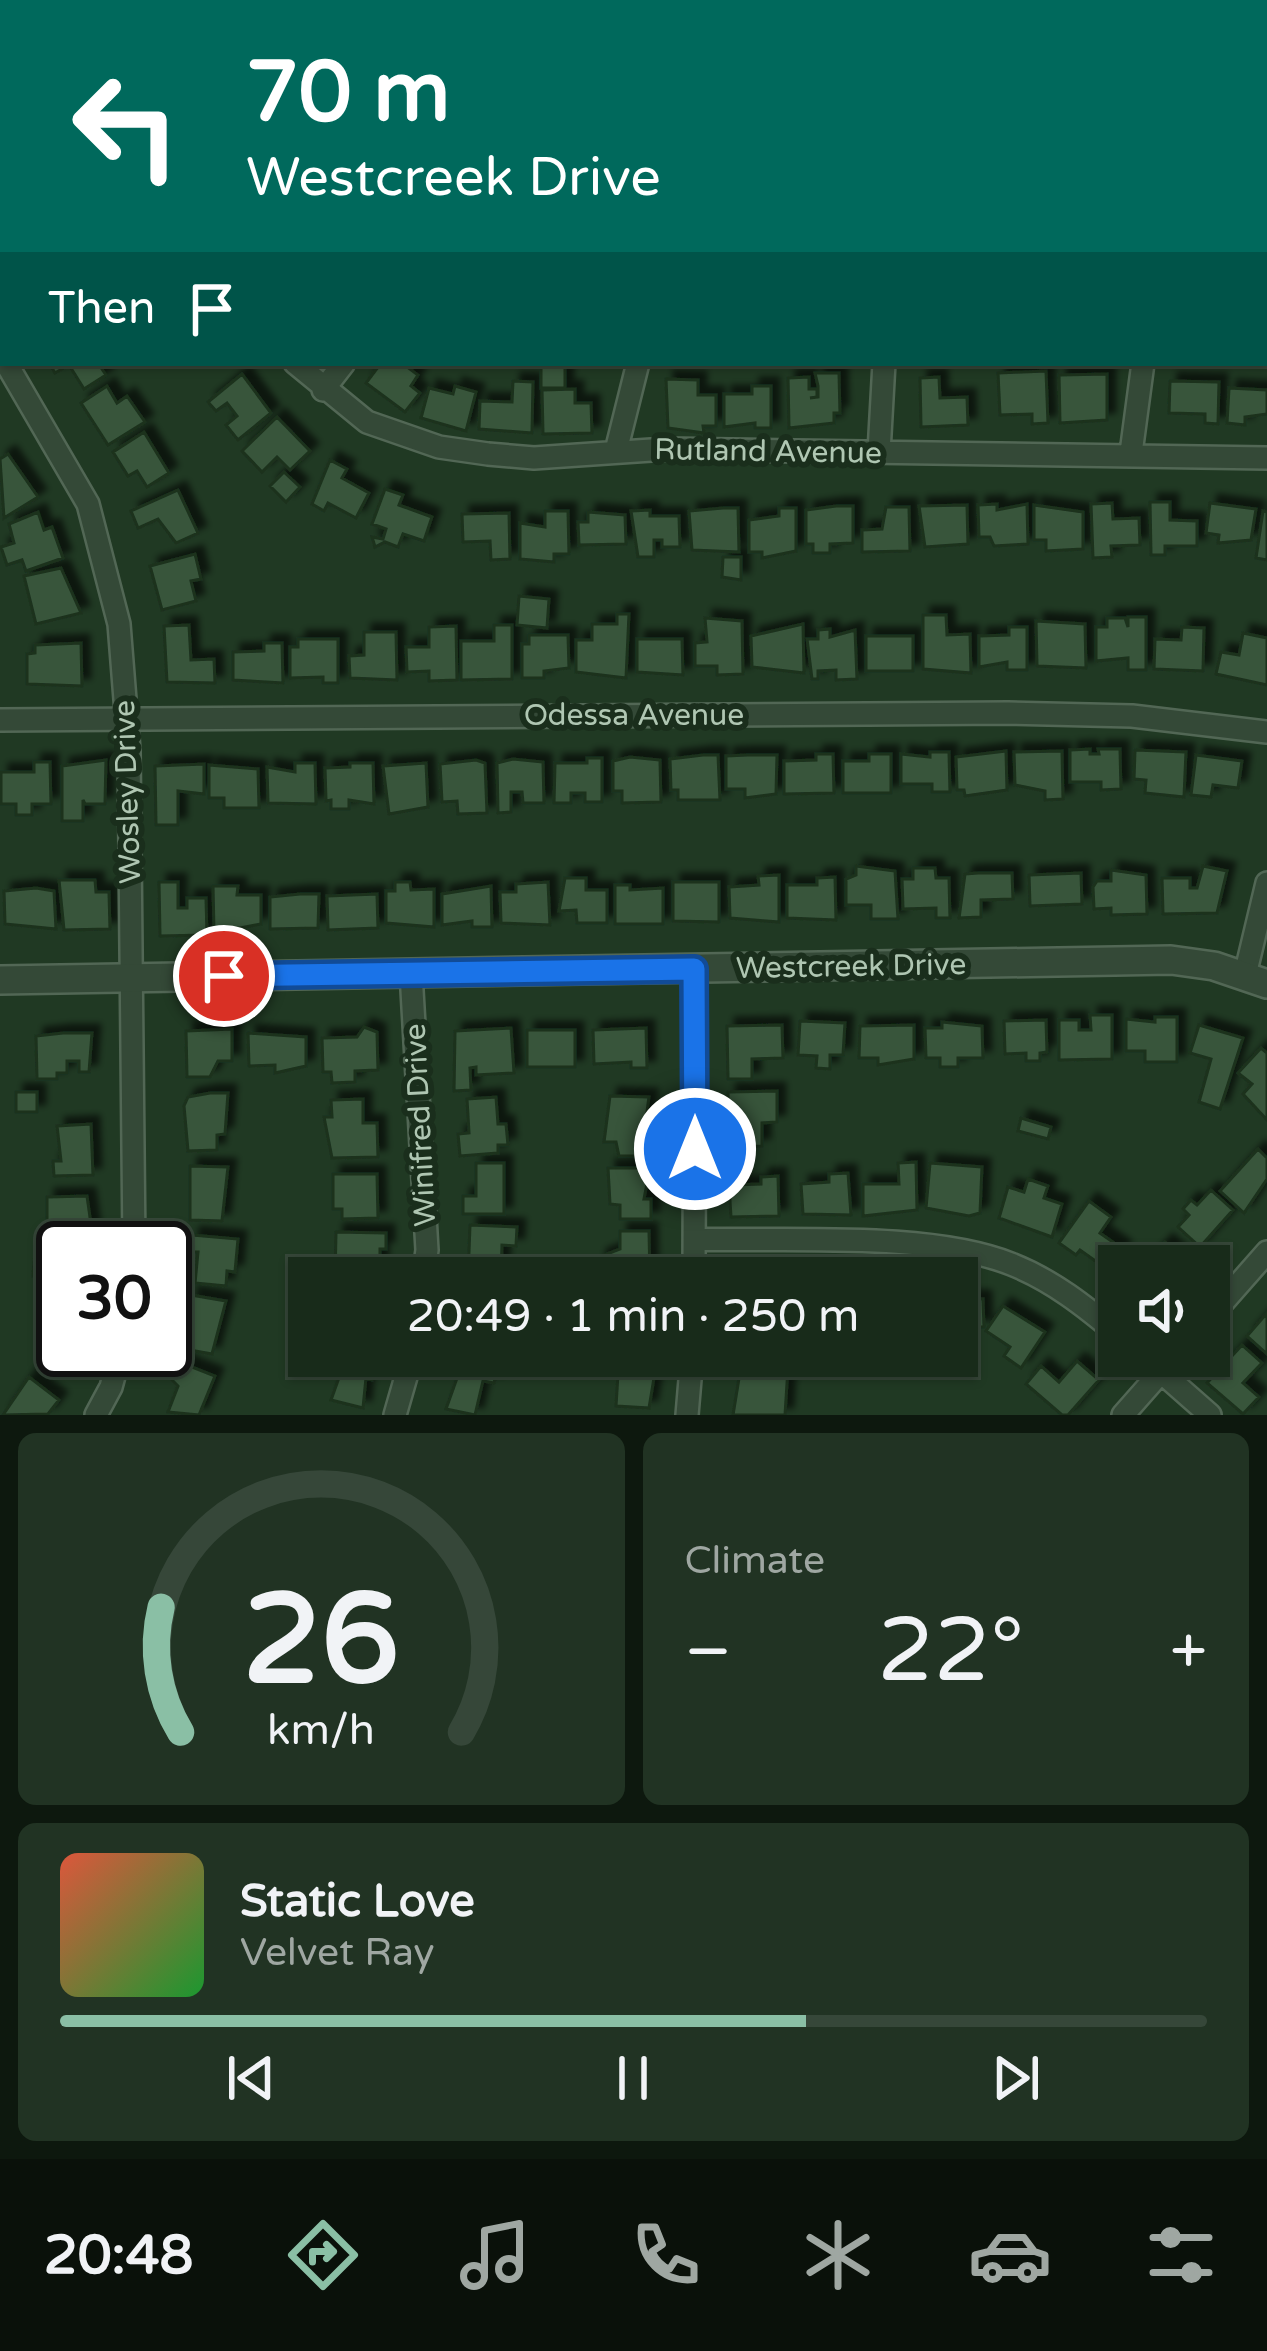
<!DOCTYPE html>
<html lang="en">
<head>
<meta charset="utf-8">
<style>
  body { margin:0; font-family:"Varela Round",sans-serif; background:#213323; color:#f1f3f6; height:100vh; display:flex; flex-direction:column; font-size:45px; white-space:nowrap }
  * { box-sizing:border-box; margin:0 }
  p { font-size:39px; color:#9fa7a2 }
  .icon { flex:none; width:66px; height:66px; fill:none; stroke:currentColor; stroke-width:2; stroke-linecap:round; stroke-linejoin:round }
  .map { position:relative; height:1415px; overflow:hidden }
  .panel { display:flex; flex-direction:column; gap:18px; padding:18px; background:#0d180e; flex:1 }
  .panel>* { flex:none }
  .banner { position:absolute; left:0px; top:0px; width:1269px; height:366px; box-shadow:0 3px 9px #0004,0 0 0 3px #364739; background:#00695c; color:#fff; overflow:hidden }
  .fabs { position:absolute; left:1098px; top:1245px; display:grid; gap:24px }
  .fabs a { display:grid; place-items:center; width:132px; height:132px; border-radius:0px; background:#182b1a; box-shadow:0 3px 9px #0004,0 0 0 3px #364739; font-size:60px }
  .speed { position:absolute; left:36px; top:1221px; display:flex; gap:24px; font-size:60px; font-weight:700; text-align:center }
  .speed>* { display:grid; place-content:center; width:156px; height:156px; border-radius:50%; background:#182b1a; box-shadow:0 3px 9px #0004,0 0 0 3px #364739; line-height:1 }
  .speed .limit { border:6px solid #111; border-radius:18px; background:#fff; color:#111 }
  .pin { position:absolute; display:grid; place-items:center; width:102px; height:102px; color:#fff; margin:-51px; border:6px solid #fff; border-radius:50%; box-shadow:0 3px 12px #0007 }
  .me { position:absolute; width:132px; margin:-66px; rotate:0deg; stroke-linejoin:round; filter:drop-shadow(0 0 9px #0008) }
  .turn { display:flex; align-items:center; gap:42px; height:252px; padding:0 48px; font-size:54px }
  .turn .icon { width:156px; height:156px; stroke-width:2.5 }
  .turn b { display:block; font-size:84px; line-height:102px }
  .then { display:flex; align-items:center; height:114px; padding:0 48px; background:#0003; gap:24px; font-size:45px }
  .big { font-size:90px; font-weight:600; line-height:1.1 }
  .panel .card { flex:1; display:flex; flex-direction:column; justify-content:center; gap:18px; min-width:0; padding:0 42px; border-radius:18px; background:#213323 }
  .panel .dial { align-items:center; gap:0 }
  .dial svg { height:312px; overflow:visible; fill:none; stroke:#364739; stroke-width:7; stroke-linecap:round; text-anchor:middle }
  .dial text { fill:#f1f3f6; stroke:none }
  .song { display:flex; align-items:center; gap:36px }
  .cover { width:144px; height:144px; border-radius:18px; background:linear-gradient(135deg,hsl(10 70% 55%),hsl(130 70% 35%)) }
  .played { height:12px; border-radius:6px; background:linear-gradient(90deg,#8abfa5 65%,#364739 65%) }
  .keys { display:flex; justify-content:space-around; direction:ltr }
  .heat { display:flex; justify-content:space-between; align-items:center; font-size:66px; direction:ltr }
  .panel .tiles { flex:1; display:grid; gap:18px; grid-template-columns:1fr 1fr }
  .card:last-child { grid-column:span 2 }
  .trip { position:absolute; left:288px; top:1257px; width:690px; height:120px; border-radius:0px; background:#182b1a; box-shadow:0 3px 9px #0004,0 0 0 3px #364739; font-weight:600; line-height:120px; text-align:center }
  .menu { display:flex; height:192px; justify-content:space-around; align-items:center; background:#0a110a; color:#9fa7a2 }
  .menu .icon { width:84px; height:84px }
  .menu .selected { color:#8abfa5 }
  .menu b { font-size:54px; color:#f1f3f6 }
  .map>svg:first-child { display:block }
  .building { fill:#37553a; stroke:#1c301e; stroke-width:3; filter:url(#shadow) }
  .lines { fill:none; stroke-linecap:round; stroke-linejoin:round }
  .minor-casing { stroke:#526755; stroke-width:26 }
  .tertiary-casing { stroke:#526755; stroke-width:32 }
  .secondary-casing { stroke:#526755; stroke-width:34 }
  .motorway-casing { stroke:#3f5442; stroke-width:44 }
  .minor { stroke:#344937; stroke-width:21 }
  .tertiary { stroke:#344937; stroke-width:27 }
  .secondary { stroke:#425c46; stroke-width:30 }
  .motorway { stroke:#6f516b; stroke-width:39 }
  .route-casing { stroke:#114b97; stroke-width:30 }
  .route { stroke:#1a73e8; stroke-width:21 }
  .labels { text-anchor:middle; stroke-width:12; stroke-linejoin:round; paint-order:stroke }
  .street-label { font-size:30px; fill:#afc6b2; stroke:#1a2e1c }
</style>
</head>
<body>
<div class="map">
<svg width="1267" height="1415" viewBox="0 0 1267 1415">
  <defs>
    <filter id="shadow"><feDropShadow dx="8" dy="-8" stdDeviation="3" flood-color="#0009"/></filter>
  </defs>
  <rect width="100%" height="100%" fill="#203923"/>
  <path class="building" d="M49 363H98L106 375 84 389 69 365 55 373Z
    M381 363H415L406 366 418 375 411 386 420 393 405 412 366 383Z
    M541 363H565V388H541Z
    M1046 371 1048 423 1032 424V414L1000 415 998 373Z
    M815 373H839L840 413H834V423L789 428 788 378 809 377V389H817V397L810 398 818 397V386Z
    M242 374 271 413 238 440 226 425 237 416 227 403 216 411 208 402Z
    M1107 374V420L1060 423 1059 375Z
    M939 377 940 398 967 397 968 425 921 427 920 378Z
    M666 379 698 380V395H716V426H703L704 433 668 428Z
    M513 381 533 382 532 433 479 429 480 401 512 402Z
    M1170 381 1219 382 1218 424 1205 423V414L1169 413Z
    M107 386 117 403 127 396 145 422 108 445 81 403Z
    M455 386 476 392 466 431 421 418 429 388 453 394Z
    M752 386H771V428H755V423L724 427V394H752Z
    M1229 388 1267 390V414L1245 417V425L1227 423Z
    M575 389V403H591L592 433 543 434 542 390Z
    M277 417 310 451 290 470 277 457 262 472 242 451Z
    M144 432 169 473 147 487 137 471 128 476 113 452Z
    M8 454 38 497 4 518 0 459Z
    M330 460 347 469 342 478 369 493 356 518 328 503 324 511 312 504Z
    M284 472 300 487 286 502 270 486Z
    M385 489 403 495 399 505 432 517 424 541 403 534 398 547 385 542 375 547 372 537 383 539 386 529 372 524Z
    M178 490 198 533 176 543 158 519 138 528 131 511Z
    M1150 502H1170V520L1197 521V546H1165V555H1151Z
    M1112 503 1113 519 1139 518 1140 545 1111 546 1112 557 1093 558 1091 504Z
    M1210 503 1256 509 1251 540 1218 543 1219 535 1206 533Z
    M997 504V510L1027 504 1028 544 994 546 990 537H979L978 505Z
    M967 505 968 544 925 547 919 506Z
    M1034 505 1083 512V549L1046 551V540H1034Z
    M836 506H853V543L830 544V553H813V544H806V510Z
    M886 507H909L910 551 862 552V530L882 529Z
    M723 508H738L739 552 692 550 689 511Z
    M779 508H796V551L762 558V552H749V520L779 516Z
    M650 510V516H679L680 547H662V540H654V557H638L631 511Z
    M545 511H568L569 554H554V562L520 559V523L545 527Z
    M1263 511 1267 512V560L1256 558Z
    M38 512 44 530 52 527 63 558 26 571 22 560 7 565 1 547 14 543 9 524Z
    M588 512 625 515 626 544 579 545 578 522H588Z
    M509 513 510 559 491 560 490 541 463 542 462 514Z
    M195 554 201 579 191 581 196 601 162 610 150 566Z
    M723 557H741V580L722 577Z
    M61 568 81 613 36 624 24 576Z
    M519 596 549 599 547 628 517 625Z
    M617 614H629L626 678 576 672V640H592V624H617Z
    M923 615H946L947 635 970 634 971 673 923 669Z
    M1128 617H1146V670H1128V658L1096 661V627H1107V618H1125L1128 627Z
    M705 618 742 621 743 674 717 675V666H695V643L707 642Z
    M1036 621 1085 624 1086 668 1037 666Z
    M803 624 804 673 752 667 751 636Z
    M189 625 191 660 214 659 215 683 167 682 164 626Z
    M494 625H512V679L461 680V641H494Z
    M456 626 457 680 429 681V671L407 672 406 647H429V627Z
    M1009 627H1027V670H1007V662L979 667V636L1009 635Z
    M1182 627 1204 628 1203 671 1154 669 1155 639 1181 640Z
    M830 629V637L855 630 857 679 836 680V670L818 671V679H812L807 639H818V630Z
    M364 632H396L397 680 350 678 349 656 364 655Z
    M1243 633 1267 638V685L1216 674 1221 652 1239 655Z
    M529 635H568L569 668 544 671V678H522V644H529Z
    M866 636H913V671H866Z
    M298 639H338V683H323V677L290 678V647H298Z
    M637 639H682L683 675 637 672Z
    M81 643 82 686 27 684V654L35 653V645Z
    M264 643H282L283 683 233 680V652L264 651Z
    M1090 749V754H1099L1098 749H1120L1121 789 1101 790V782H1070V750Z
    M1135 750 1186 752 1184 797 1145 793 1146 780 1134 779Z
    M1006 751 1007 790 965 796 964 790H957L956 757Z
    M1062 751 1063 799 1045 800V791L1015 785 1014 752Z
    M930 752H949L950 792H932V784H901V754L930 757Z
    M816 754H833L834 793 784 794V761L816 760Z
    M869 754H891V793H843V761H869Z
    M703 755H718L720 800H678V790H671L670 759Z
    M747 755H777L776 794 745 798V789H726V756Z
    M1196 755 1242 761 1238 788 1213 785 1211 797 1191 795Z
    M630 757 660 760 661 802 622 803V791H613V761Z
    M587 758H602V802H585V793H571V803H554L555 763H587Z
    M513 759 543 762 544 803H523L522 792H511V812L498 813 497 763Z
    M106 760 105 804H85L83 800V821H62V766Z
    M476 760 485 763 487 813 458 814 457 801 442 802 440 764Z
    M34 762H50L51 804H32V815H16V804H1V772H34Z
    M295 763H315L316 804 268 803 267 767 295 772Z
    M350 763H373L374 804 349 800V809H331V800L326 801 325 768 350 767Z
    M426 763 428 807 389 814 383 766Z
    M204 764V794L178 791V825H156L155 766Z
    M209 765 258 769 259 808H224V798H209Z
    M856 866 895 871 898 919H871V905H846V879L856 875Z
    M1203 866 1227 871 1217 913 1163 914 1162 878H1190V888H1197Z
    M913 868H935L936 878H949L950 918H936V908L903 909 902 879H913Z
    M1111 870 1146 875 1147 914 1111 915V908L1094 909 1093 887 1097 881H1111Z
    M978 873H1012L1013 899 981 900V917L959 918 965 874Z
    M1081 873 1082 904 1030 906 1029 875Z
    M779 875V922L730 918 729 887 759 885 758 876Z
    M835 877 836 920 787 918V885H817V878Z
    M565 878H586V890H607V923H577L576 910 559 911Z
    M59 880H95L96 892H109L110 929 64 930Z
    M159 882H178V908H187V898H206L207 935 160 936Z
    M395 882H410L411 890 434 889V927L386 923V891H395Z
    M548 882 550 925 501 923 500 892H516V884Z
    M673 882H719V922L673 921Z
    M615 885H630V890L663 888V924H615Z
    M213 886H238L237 895H261V924L214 933Z
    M491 886 492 927H472V921L442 925V894Z
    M36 888 54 891 56 929 5 924 4 891Z
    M300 894H319L318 928 270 929V897Z
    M377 894 378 928 328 930 327 896Z
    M1090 1015H1112V1059L1059 1060V1020H1079V1030H1091Z
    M1155 1017H1177V1062H1145V1051H1126V1019L1155 1022Z
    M1046 1020 1047 1052 1040 1053V1061H1026V1053L1005 1054 1004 1021Z
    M800 1021 845 1023 843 1055H830V1069L816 1068 817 1056 798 1055Z
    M942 1022 982 1026 983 1058H958V1067H940V1058H926L925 1028H942Z
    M782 1025 783 1058 752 1059V1079H728L727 1026Z
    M914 1025V1059L878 1065V1058H859L860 1026Z
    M1199 1025 1243 1038 1220 1109 1199 1102 1211 1059 1190 1053Z
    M364 1027 377 1032 378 1070 355 1071V1082L332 1083 331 1072H323L322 1038 357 1037Z
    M511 1028 514 1073 476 1075V1067L470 1068 471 1090 454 1091 455 1031Z
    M646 1028 647 1068H631V1062L594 1064 593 1030Z
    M232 1029V1061H218L210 1077H187L186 1031Z
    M527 1030H575V1067H527Z
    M63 1033H92L89 1072H79V1061H67V1073H57V1079H37L36 1036Z
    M248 1033 306 1037V1066L275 1073V1065L249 1066Z
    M1261 1048 1267 1053V1120L1243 1094 1252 1084 1238 1073Z
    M777 1091V1122L762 1123V1146L729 1147 728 1092Z
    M16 1092H37V1112H16Z
    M210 1093H228L225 1134 217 1135V1150L188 1151 184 1106 188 1097Z
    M610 1096 649 1097 641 1156H619L616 1142H604Z
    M496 1097 498 1124H506L508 1145H498V1153L460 1156 458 1134 469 1133 467 1099Z
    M363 1099V1123H377L378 1157 332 1158 324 1117H332L331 1100Z
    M1021 1118 1051 1127 1048 1139 1018 1131Z
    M91 1124 93 1175 54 1176 53 1161H61L57 1126Z
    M1258 1149 1267 1158V1179L1244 1213 1220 1191Z
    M916 1162 917 1210 863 1216V1184H899L898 1163Z
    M476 1163H504V1214H463V1196H476Z
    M930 1163 982 1167 980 1213 969 1216 926 1208Z
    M190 1166 228 1167 222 1221 190 1220Z
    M608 1168H650L644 1199H651V1219H620V1205L610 1204Z
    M848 1173 851 1215 803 1214 801 1184 829 1182V1174Z
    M333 1174H377L378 1218 342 1219V1209H333Z
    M778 1176 779 1216 731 1217 729 1185 761 1184V1177Z
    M1028 1179 1048 1186 1044 1198 1062 1204 1052 1237 999 1218 1008 1187 1024 1192Z
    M1211 1190 1233 1210 1200 1247 1178 1227 1189 1215 1183 1209 1191 1200 1197 1205Z
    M87 1196 94 1245H55V1231H47V1197Z
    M1089 1201 1111 1217 1100 1233 1123 1249 1108 1270 1080 1250 1076 1255 1059 1243Z
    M470 1225 517 1227 516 1246 502 1245 501 1278H468Z
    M620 1231H649L650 1278H623L622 1270 599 1276V1257L620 1249Z
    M336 1232 386 1233V1249H380V1278H335Z
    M192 1235 238 1239 235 1272 227 1271 226 1286 195 1283 198 1252H191Z
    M1165 1242 1192 1266H1143Z
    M35 1251 63 1253V1308L51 1307 52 1288 40 1287 41 1276H33Z
    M191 1295 226 1301 212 1354 184 1349Z
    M957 1298 983 1299 984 1327H963L964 1334H957Z
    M1003 1306 1045 1332 1021 1368 1004 1356 1010 1347 986 1331Z
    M1267 1313V1354L1247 1336Z
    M43 1316 63 1323V1350H80L68 1376 38 1365 46 1342 36 1338Z
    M1242 1345 1262 1363 1243 1383 1259 1397 1243 1414 1207 1383Z
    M335 1356 377 1360 372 1380 366 1378 363 1408 331 1400 341 1372 331 1369Z
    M457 1356 498 1365 494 1383 483 1381 475 1415 446 1409 457 1378 453 1377Z
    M619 1358 657 1360 649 1408 616 1406Z
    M177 1361 215 1376 199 1415 168 1412 178 1386 170 1378Z
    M1077 1361 1099 1380 1068 1415H1062L1026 1384 1041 1366 1059 1382Z
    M741 1366 788 1368 785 1415H733Z
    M29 1377 59 1400 48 1414 3 1415Z"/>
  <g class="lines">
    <g class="minor-casing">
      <path id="minor" d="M356 0 358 3
        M646 0 648 3
        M917 0 918 3
        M1186 0 1187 3
        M6 363 88 504 119 624 129 750 134 1248
        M295 363 367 422 439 447 488 454 534 458 666 449 1267 458
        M323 390 344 363
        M616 451 638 363
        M879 452 884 363
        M1131 453 1143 363
        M0 720 1008 713 1132 716 1267 732
        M411 973 427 1250 423 1278
        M1245 975 1267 883
        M696 1239C786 1242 928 1231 1011 1264 1052 1280 1086 1307 1119 1335
        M694 1278 695 969
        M1209 1318 1267 1252
        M1143 1356 1210 1415
        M96 1415 111 1387 121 1350
        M395 1415 412 1356
        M687 1415 692 1356
        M1123 1415 1175 1356"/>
    </g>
    <g class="tertiary-casing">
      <path id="tertiary" d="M0 980 1171 960 1214 966 1267 984"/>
    </g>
    <g class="secondary-casing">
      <path id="secondary" d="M219 3 224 0
        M0 136 3 134"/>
    </g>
    <g class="motorway-casing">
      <path id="motorway" d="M0 3 4 0
        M121 3 126 0
        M174 3 179 0
        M0 80 3 78"/>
    </g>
    <use href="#minor" class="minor"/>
    <use href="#tertiary" class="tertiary"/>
    <use href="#secondary" class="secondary"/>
    <use href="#motorway" class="motorway"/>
  </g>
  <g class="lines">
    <g class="route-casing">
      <path id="route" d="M224 976 694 969 695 1149"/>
    </g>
    <use href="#route" class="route"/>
  </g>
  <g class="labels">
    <g class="street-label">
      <text transform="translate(768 451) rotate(1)" y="10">Rutland Avenue</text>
      <text x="634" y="725">Odessa Avenue</text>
      <text transform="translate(127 792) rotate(-92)" y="10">Wosley Drive</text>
      <text transform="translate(851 966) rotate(-1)" y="10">Westcreek Drive</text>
      <text transform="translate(420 1125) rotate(-93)" y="10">Winifred Drive</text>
    </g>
  </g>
</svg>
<div class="fabs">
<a><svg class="icon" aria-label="sound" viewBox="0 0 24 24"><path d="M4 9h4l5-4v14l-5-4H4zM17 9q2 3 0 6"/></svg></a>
</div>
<div class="speed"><div class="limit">30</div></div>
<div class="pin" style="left:224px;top:976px;background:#d93025"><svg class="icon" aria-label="arrive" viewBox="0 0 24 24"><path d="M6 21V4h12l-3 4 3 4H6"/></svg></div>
<svg class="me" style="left:695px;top:1149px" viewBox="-20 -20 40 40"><circle r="17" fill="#1a73e8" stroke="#fff" stroke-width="3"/><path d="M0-11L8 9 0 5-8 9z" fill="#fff"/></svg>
<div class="trip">20:49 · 1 min · 250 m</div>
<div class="banner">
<div class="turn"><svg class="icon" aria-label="left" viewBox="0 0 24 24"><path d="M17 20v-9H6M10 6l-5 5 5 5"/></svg><div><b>70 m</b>Westcreek Drive</div></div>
<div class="then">Then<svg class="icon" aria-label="arrive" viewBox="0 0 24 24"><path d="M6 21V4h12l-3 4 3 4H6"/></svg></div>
</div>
</div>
<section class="panel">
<div class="tiles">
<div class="card dial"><svg viewBox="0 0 100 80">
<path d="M14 69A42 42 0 1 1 86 69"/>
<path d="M14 69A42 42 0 0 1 9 37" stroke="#8abfa5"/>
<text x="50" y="56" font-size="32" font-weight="700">26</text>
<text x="50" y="72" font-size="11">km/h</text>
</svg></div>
<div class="card"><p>Climate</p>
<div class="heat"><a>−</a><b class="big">22°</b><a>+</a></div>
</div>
<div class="card">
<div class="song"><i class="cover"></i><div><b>Static Love</b><p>Velvet Ray</p></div></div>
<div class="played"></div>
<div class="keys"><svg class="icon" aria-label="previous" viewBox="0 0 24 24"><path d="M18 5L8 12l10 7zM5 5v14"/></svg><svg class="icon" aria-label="pause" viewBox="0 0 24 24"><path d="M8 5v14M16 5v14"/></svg><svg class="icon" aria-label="next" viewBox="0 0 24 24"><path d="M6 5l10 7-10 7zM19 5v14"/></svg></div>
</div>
</div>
</section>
<nav class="menu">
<b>20:48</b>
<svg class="icon selected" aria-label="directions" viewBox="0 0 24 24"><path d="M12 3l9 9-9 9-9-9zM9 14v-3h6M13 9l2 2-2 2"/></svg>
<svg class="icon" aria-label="music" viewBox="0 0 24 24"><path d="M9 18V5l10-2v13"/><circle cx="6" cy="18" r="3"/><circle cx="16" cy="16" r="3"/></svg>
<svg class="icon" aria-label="phone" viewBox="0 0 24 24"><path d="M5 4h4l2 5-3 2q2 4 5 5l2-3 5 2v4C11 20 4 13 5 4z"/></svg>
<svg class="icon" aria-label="climate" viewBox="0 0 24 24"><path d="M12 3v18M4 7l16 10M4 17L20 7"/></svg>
<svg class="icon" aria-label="car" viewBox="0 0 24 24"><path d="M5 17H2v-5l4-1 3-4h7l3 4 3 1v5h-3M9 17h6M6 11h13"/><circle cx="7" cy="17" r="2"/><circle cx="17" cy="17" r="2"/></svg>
<svg class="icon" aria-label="filters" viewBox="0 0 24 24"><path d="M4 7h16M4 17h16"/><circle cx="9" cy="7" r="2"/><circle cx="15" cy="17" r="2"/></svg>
</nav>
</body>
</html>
